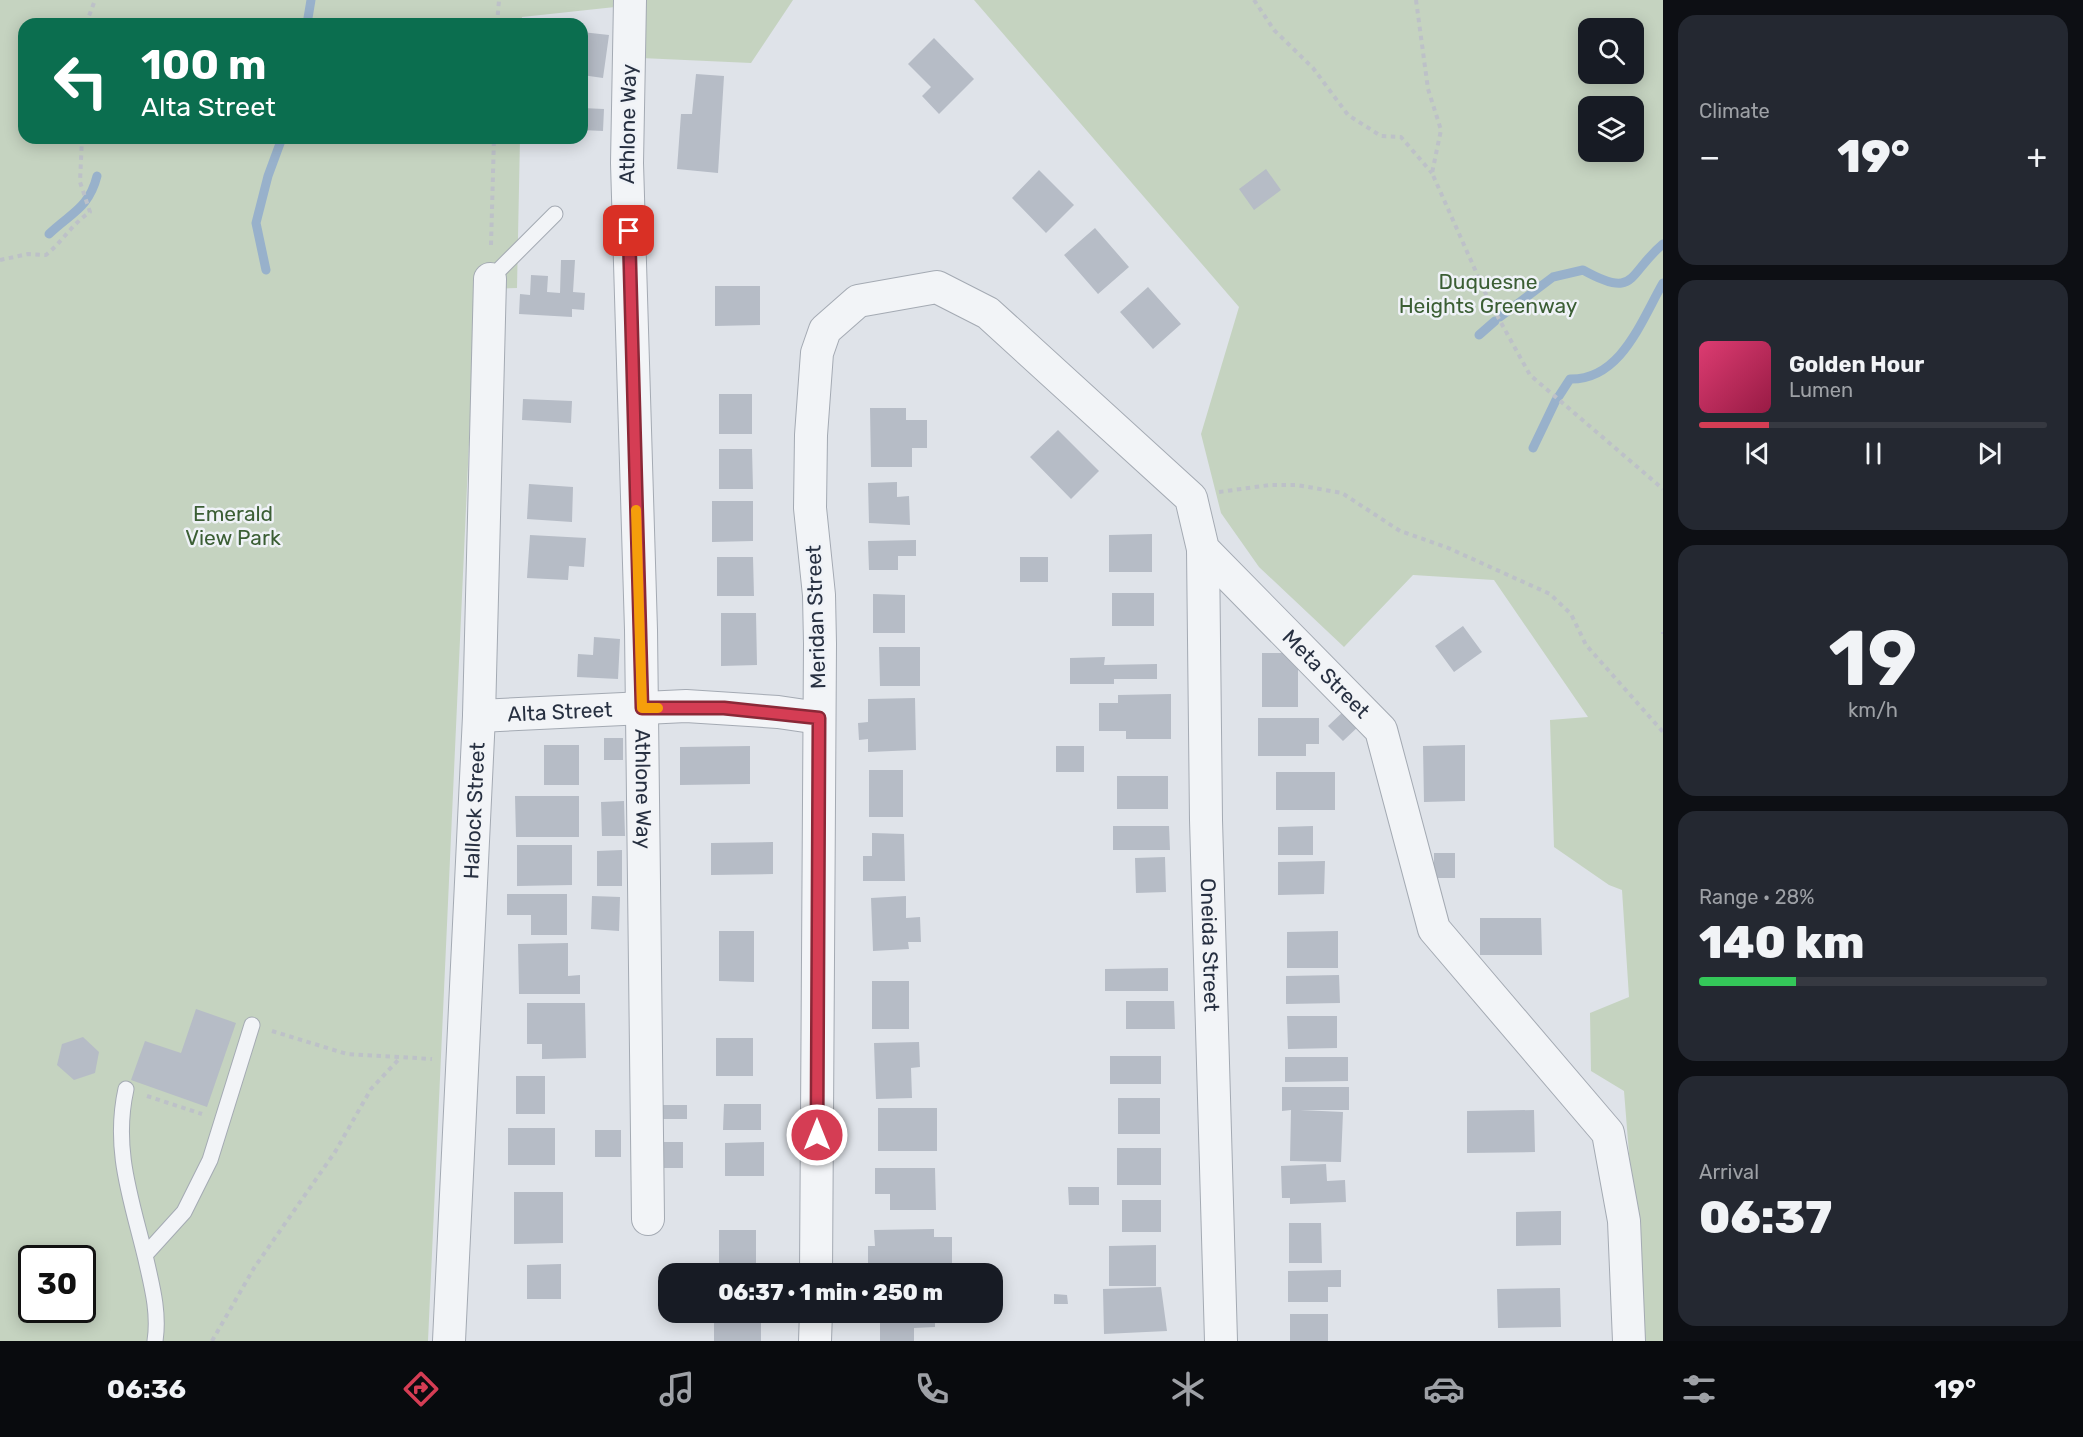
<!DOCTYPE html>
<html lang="en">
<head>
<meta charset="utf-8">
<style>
  body { margin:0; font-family:Rubik,sans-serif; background:#242831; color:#f1f3f6; height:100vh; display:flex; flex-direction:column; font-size:22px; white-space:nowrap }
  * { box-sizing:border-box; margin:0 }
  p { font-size:20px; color:#9ea1a6 }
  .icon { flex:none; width:33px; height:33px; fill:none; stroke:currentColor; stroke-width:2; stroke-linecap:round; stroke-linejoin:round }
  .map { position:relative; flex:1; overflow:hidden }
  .details { display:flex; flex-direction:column; gap:15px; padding:15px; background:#0d0f14; width:420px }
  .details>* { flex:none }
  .hud { position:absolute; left:18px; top:18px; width:570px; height:126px; border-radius:18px; box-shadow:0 3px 15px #0003; background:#0b6e4f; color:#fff; overflow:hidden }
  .tools { position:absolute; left:1578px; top:18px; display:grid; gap:12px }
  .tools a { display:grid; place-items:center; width:66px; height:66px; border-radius:12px; background:#171b24; box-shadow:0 3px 15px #0003; font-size:30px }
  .speed { position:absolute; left:18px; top:1245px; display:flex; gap:12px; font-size:30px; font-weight:700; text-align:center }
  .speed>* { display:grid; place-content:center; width:78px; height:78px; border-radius:50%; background:#171b24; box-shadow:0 3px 15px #0003; line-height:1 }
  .speed .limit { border:3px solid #111; border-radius:9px; background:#fff; color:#111 }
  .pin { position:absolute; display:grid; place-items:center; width:51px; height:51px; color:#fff; margin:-26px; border-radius:12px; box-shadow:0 3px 9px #0006 }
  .me { position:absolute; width:66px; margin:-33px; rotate:0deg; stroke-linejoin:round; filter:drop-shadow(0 0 4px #0008) }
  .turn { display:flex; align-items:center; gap:21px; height:126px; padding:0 24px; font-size:27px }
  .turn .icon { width:78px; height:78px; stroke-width:2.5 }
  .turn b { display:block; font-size:42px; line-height:51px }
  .big { font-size:45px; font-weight:800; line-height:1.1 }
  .details .widget { flex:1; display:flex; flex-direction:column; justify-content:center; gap:9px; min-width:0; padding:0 21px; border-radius:18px; background:#242831 }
  .details .dial { align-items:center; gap:0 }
  .dial b { font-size:78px; line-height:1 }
  .song { display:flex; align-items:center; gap:18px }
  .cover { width:72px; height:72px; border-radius:9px; background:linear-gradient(135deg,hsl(340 70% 55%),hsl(340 70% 35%)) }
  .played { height:6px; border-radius:3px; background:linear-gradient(90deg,#d53d54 20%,#363941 20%) }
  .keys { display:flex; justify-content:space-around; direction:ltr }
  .heat { display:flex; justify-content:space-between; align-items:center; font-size:33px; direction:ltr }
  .charge { height:9px; border-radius:4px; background:linear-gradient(90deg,#34c759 28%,#363941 0) }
  .trip { position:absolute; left:658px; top:1263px; width:345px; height:60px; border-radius:18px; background:#171b24; box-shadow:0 3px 15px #0003; font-weight:800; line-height:60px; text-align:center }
  .dock { display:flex; height:96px; justify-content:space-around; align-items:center; background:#090b0e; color:#9ea1a6 }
  .dock .icon { width:42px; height:42px }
  .dock .active { color:#d53d54 }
  .dock b { font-size:27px; color:#f1f3f6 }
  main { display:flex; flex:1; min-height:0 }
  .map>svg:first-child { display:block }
  .green { fill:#c5d3c0; fill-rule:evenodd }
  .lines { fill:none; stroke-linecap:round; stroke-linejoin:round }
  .stream { stroke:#98b1cb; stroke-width:9 }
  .building { fill:#b6bcc6 }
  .service-casing { stroke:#a4aab3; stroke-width:17 }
  .minor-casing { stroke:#a4aab3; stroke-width:34 }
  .path { stroke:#bdc1c8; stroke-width:4; stroke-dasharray:4.5 4.5; stroke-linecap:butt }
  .service { stroke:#f2f4f7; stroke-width:15 }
  .minor { stroke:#f2f4f7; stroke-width:32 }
  .route-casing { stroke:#8a2837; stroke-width:15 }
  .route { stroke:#d53d54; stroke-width:10 }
  .slow { stroke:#f59e0b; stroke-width:10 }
  .labels { text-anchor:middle; stroke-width:5; stroke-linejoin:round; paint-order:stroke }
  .street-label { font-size:21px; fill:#273041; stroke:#eff2f7 }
  .park-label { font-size:21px; fill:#3b5e34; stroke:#eff2f7 }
</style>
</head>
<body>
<main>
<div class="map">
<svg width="1663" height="1341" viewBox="0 0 1663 1341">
  <rect width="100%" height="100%" fill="#dfe3e9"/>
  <path class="green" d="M0 0H793L751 63 641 58 643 4 522 17 521 24H24V138H520L517 288 476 289 428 1341H0ZM32 1258H82V1310H32Z
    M974 0H1663V1341H1644L1624 1091 1591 1071 1590 1013 1629 997 1622 890 1609 885 1554 847 1550 720 1588 717 1494 580 1413 575 1344 647 1259 567 1221 513 1201 434 1239 307ZM1588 28H1634V74H1588ZM1588 106H1634V152H1588Z"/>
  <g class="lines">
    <path class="stream" d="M307 24 311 0
      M49 234C71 213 89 208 97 176
      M266 270 256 223 268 176 282 138
      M1500 317 1553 277 1583 270C1637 300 1627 274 1663 244
      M1479 335 1495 321
      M1559 396 1570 379C1621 380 1641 321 1663 283
      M1533 448 1556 400"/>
  </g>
  <path class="building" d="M582 32 609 35 603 78 582 75Z
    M934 38 974 79 939 114 922 96 931 87 908 64Z
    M696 74 724 76 718 173 677 169 681 114H692Z
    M582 108 604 109 603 131 582 130Z
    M1266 169 1281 190 1254 210 1239 189Z
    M1039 170 1074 205 1046 233 1012 198Z
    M1095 228 1129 267 1098 294 1064 255Z
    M561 260H575L573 292 585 293 584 310 572 309V317L519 314 520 294 530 295 531 275 548 276 547 292 560 293Z
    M715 286H760V325L715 326Z
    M1148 287 1181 324 1153 349 1120 312Z
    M719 394H752V434H719Z
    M523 399 572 401 571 423 522 420Z
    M870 408H906V420H927V448H912V467H871Z
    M1058 430 1099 471 1071 499 1030 457Z
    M719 449H752L753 489H719Z
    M897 482V497L909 496 910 525 869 523 868 483Z
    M529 484 573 487 572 522 527 519Z
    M712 501H753V541L712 542Z
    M1152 534V572H1109V535Z
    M530 535 586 538 584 567 569 566 568 580 527 578Z
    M916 540V556H898V570H869L868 541Z
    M717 557H753L754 596H717Z
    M1020 557H1048V582H1020Z
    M1112 593H1154V626H1112Z
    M873 594 905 595V633H873Z
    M721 613H756L757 665 721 666Z
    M1463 626 1482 652 1454 672 1435 646Z
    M594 637 620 639 618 679 577 677 578 654 593 655Z
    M879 647H920V686H880Z
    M1262 653H1298V707H1262Z
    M1105 657 1104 665 1157 664V679H1114V684H1070V658Z
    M1171 694V739H1126V731H1099V703H1118V695Z
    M915 698 916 750 868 752V739L859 740 858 723 868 722V699Z
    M1345 710 1360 725 1343 741 1328 726Z
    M1258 718H1319V744H1306V756H1258Z
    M604 738H623V760H604Z
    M544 745H579V785H544Z
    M1465 745V801L1424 802 1423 746Z
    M750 746V784L680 785V747Z
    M1056 746H1084V772H1056Z
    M869 770H903V817H869Z
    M1276 772H1335V810H1276Z
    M1117 776H1168V809H1117Z
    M515 796H579V837H516Z
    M624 801 625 836H602L601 802Z
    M1113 826H1169L1170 850H1113Z
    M1313 826V855H1278V827Z
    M872 833 904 834 905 881H863V856H872Z
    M773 842V874L711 875V843Z
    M517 845H572V885L517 886Z
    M622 850V886H597V851Z
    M1434 853H1455V878H1434Z
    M1165 857 1166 892 1136 893 1135 858Z
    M1325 861 1324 894 1278 895V862Z
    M507 894H567V935H531V915H507Z
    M592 896 620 897 619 931 591 929Z
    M906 896V918L920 917 921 942H908L909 949 873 951 871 898Z
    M1480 918H1541L1542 955H1480Z
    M719 931H754V982L719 981Z
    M1338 931V968H1287V932Z
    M568 943V976L580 975V994H519L518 944Z
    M1168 968V991H1105V969Z
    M1339 975 1340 1003 1286 1004V976Z
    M872 981H909V1029H872Z
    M1126 1001H1174L1175 1029H1126Z
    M527 1003H585L586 1058 542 1059V1044H527Z
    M196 1009 236 1023 207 1107 131 1080 145 1041 181 1053Z
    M1287 1016H1337V1048L1288 1049Z
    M83 1037 99 1052 95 1073 74 1080 57 1065 62 1044Z
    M716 1038H753V1076H716Z
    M919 1042 920 1067 911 1068 912 1098 876 1099 874 1043Z
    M1110 1056H1161V1084H1110Z
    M1285 1057H1348V1081L1285 1082Z
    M516 1076H545V1114H516Z
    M1282 1087H1349V1110H1300L1343 1112 1341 1162 1290 1161 1291 1110 1282 1111Z
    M1118 1098H1160V1134H1118Z
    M724 1104H761V1130H723Z
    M662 1105H687V1119H662Z
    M878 1108H937V1151H878Z
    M1534 1110 1535 1152 1467 1153V1111Z
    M508 1128H555V1165H508Z
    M595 1130H621V1157H595Z
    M661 1142H683V1168H661Z
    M764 1142V1176H725V1143Z
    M1117 1148H1161V1185H1117Z
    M1326 1164 1327 1181 1345 1180 1346 1202 1290 1204V1198H1282L1281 1166Z
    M875 1168H935L936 1210H890V1194H875Z
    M1068 1187H1099V1205H1069Z
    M514 1192H563V1243L514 1244Z
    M1122 1200H1161V1232H1122Z
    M1561 1211V1245L1516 1246V1212Z
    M1289 1223H1321L1322 1263H1289Z
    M934 1229V1237H952V1269L868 1271V1246H875L874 1230Z
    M719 1230H756V1274H719Z
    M1156 1245V1286H1109V1246Z
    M561 1264V1299H527V1265Z
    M1341 1270V1287H1328V1302H1288V1271Z
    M1161 1287 1167 1331 1104 1334 1103 1289Z
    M1560 1288 1561 1327 1498 1328 1497 1289Z
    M1054 1294 1067 1295 1068 1304H1054Z
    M880 1312H935V1327L914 1328V1341H880Z
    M1290 1314H1328V1341H1290Z
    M714 1317H761V1341H714Z"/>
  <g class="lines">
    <g class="service-casing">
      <path id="service" d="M490 279 555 214
        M126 1089C112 1152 133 1203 147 1264 153 1290 159 1315 155 1341
        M145 1255 184 1212 210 1160 252 1025"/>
    </g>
    <g class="minor-casing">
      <g id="minor">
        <path id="s1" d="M630 0 627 163 641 630 648 1219"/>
        <path id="s2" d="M1203 549 1206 820 1221 1341"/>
        <path id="s3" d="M479 716 686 706 778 712 819 718"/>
        <path id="s4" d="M816 1274 820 644 819 595 810 508 811 435 817 353 825 330 858 301 937 287 988 313 1191 498 1203 549 1381 730 1434 929 1608 1133 1624 1221 1629 1341"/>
        <path id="s5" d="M449 1341 479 716 490 279"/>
        <path d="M815 1341 816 1312"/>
      </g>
    </g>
    <path class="path" d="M1254 0 1274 30 1313 68 1348 115 1381 136 1401 137 1432 173
      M1416 0 1428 89 1441 130 1432 173 1489 301 1530 375 1663 489
      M86 24 95 0
      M497 24 499 0
      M491 245 494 138
      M0 260 28 254 46 255C63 241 72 224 90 212L80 182 82 138
      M1219 492 1270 485H1297L1342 493 1400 531 1446 547 1550 594 1571 614 1586 645 1663 732
      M1663 632V634
      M272 1031 347 1054 432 1059
      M147 1096 202 1114
      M212 1341 254 1268 335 1152 371 1089 400 1058"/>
    <use href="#service" class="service"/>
    <use href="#minor" class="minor"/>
  </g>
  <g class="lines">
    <g class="route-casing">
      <path id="route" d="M629 231 642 708H724L819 718 817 1135"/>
    </g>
    <use href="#route" class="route"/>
    <path class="slow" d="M636 510 642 708H658"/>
  </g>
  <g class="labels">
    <g class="street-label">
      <text transform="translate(628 124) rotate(-89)" y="7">Athlone Way</text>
      <text transform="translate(816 617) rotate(-92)" y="7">Meridan Street</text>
      <text dy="7" stroke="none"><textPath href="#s4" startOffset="1630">Meta Street</textPath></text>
      <text dy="7" stroke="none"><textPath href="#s3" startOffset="81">Alta Street</textPath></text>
      <text dy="7" stroke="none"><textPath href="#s1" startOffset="789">Athlone Way</textPath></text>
      <text dy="7" stroke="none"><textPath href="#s5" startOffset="531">Hallock Street</textPath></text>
      <text dy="7" stroke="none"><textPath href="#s2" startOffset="396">Oneida Street</textPath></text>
    </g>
    <g class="park-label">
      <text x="1488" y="289">Duquesne<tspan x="1488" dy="24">Heights Greenway</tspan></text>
      <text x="233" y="521">Emerald<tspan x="233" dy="24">View Park</tspan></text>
    </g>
  </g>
</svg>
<div class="tools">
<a><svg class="icon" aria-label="search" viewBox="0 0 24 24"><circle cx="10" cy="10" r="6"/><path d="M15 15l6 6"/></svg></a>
<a><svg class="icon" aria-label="layers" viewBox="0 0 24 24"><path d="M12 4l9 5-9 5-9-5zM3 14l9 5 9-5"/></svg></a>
</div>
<div class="speed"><div class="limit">30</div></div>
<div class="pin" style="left:629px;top:231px;background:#d93025"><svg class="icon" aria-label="arrive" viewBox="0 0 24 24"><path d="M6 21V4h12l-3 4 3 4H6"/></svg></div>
<svg class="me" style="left:817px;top:1135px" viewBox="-20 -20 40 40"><circle r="17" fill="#d53d54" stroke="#fff" stroke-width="3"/><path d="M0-11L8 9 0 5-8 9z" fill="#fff"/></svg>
<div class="trip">06:37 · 1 min · 250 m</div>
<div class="hud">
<div class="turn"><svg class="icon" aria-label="left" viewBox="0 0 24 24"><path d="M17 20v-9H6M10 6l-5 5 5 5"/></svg><div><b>100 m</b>Alta Street</div></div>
</div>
</div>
<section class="details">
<div class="widget"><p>Climate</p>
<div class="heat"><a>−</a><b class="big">19°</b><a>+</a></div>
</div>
<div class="widget">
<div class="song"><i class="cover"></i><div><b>Golden Hour</b><p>Lumen</p></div></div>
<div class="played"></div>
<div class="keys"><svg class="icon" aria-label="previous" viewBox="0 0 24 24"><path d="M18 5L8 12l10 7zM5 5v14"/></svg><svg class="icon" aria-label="pause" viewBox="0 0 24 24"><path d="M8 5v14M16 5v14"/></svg><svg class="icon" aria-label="next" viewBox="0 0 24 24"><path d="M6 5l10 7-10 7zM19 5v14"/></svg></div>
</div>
<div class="widget dial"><b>19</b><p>km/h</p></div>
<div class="widget"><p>Range · 28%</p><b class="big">140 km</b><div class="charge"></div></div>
<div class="widget"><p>Arrival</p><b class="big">06:37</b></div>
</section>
</main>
<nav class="dock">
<b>06:36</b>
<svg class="icon active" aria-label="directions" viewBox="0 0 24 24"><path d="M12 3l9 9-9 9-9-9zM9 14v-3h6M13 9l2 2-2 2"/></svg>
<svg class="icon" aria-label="music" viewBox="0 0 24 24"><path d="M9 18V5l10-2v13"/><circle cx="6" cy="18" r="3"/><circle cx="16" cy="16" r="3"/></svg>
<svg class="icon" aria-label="phone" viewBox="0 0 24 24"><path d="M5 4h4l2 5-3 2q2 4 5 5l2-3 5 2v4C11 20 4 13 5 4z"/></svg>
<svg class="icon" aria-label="climate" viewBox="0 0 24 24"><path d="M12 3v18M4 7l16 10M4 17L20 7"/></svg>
<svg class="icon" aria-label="car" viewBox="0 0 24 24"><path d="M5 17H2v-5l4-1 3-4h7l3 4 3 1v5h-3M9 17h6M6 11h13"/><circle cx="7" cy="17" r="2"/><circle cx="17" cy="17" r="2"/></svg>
<svg class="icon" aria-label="filters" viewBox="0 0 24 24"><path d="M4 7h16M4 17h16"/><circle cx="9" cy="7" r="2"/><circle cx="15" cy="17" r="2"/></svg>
<b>19°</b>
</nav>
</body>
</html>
